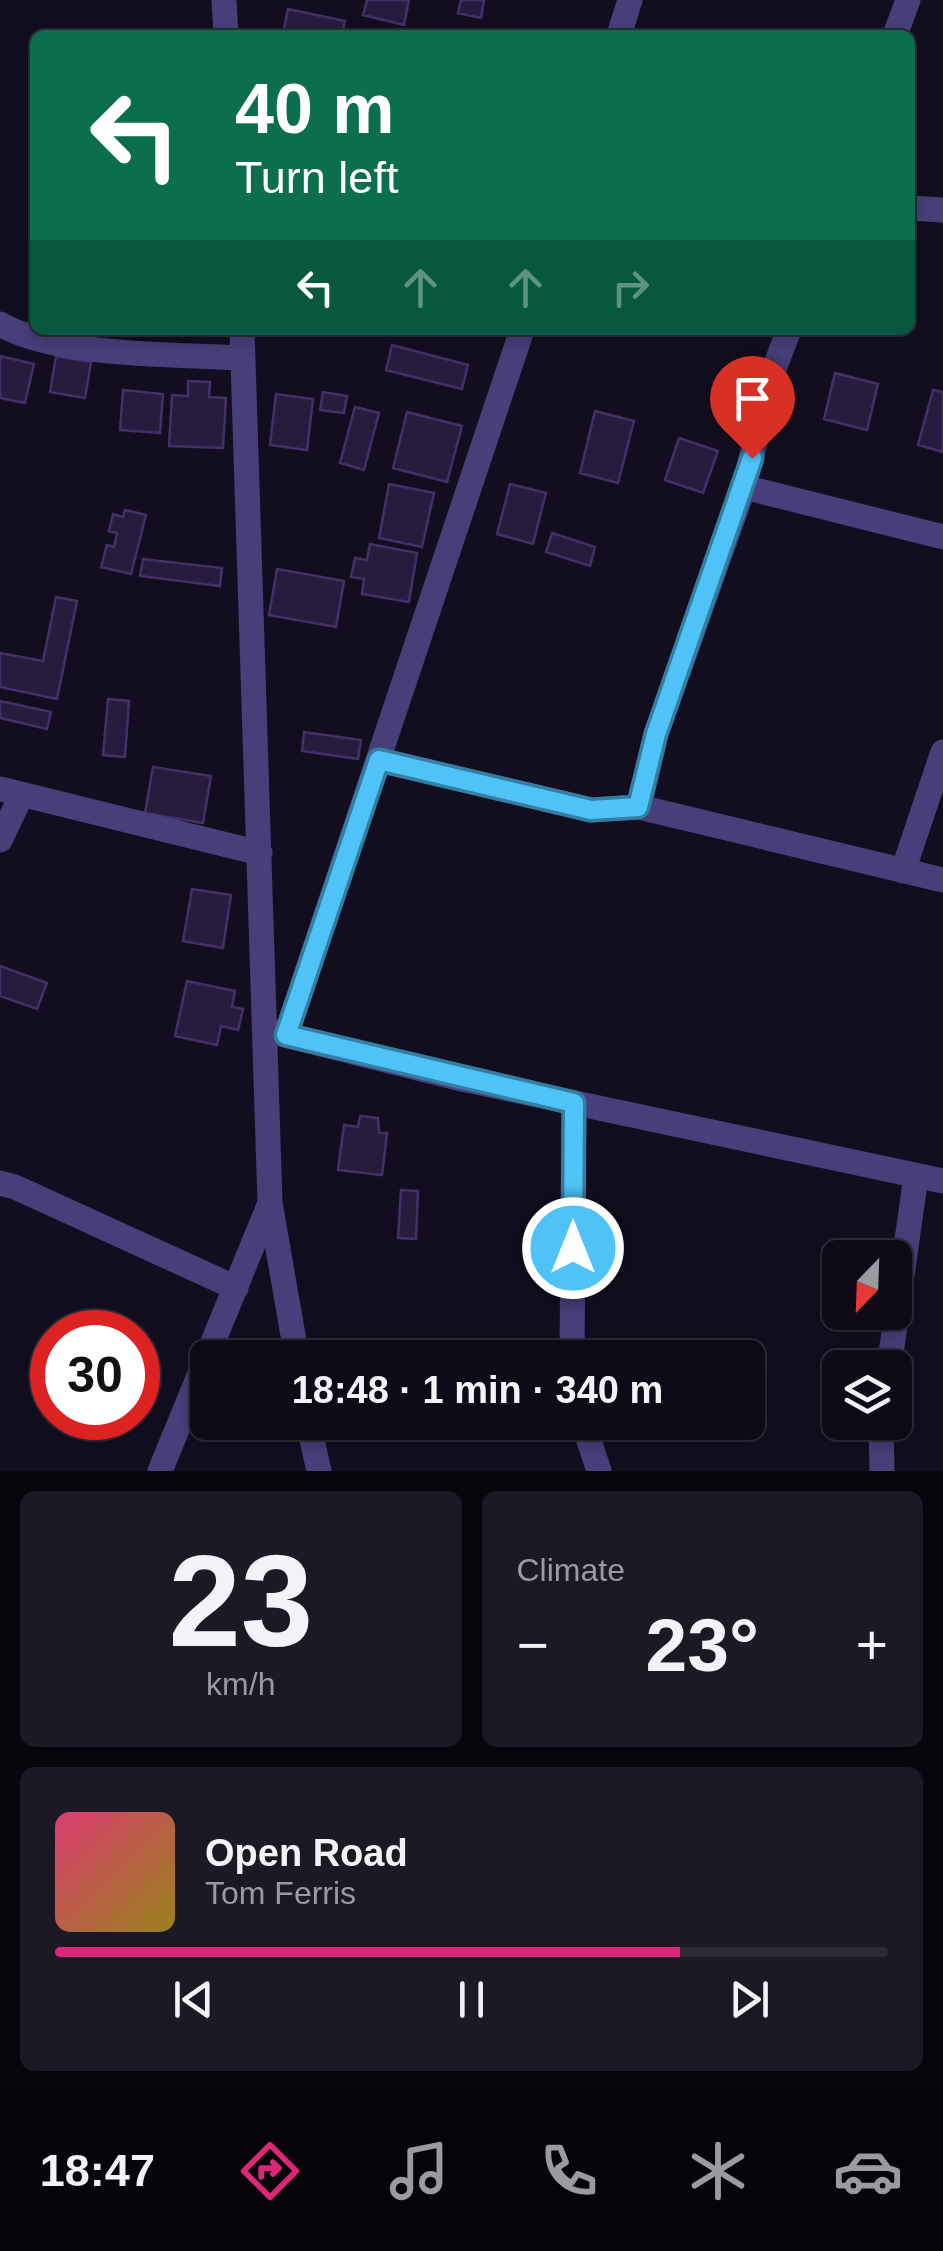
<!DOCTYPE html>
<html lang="en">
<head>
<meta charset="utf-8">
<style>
  body { margin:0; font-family:Arial,sans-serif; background:#1c1824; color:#f1f3f6; height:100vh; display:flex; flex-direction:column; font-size:38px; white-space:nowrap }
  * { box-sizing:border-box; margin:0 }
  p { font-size:32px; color:#9b9aa1 }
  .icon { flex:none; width:55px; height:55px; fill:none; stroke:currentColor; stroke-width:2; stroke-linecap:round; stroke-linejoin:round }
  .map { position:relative; height:1471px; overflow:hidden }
  .panel { display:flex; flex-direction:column; gap:20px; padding:20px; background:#08060d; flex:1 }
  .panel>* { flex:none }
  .hud { position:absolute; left:30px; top:30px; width:885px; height:305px; border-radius:15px; box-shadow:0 5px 15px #0003,0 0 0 2px #2e2b36; background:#0b6e4f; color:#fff; overflow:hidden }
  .needle { width:65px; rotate:203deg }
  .fabs { position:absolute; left:822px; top:1240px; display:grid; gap:20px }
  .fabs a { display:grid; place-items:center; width:90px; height:90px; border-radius:15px; background:#0e0a17; box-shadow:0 5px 15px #0003,0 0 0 2px #2e2b36; font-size:50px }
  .speed { position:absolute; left:30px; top:1310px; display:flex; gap:20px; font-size:50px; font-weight:700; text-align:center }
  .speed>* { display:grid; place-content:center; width:130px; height:130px; border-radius:50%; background:#0e0a17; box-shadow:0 5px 15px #0003,0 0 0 2px #2e2b36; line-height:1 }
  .speed .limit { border:15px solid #d22; background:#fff; color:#111 }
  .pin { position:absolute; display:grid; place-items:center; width:85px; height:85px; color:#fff; margin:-102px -42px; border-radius:50% 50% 50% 0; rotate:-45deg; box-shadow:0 0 10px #0007 }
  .pin .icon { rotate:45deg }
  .me { position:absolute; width:110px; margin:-55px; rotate:0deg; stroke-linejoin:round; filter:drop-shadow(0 0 8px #0008) }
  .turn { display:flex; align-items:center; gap:35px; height:210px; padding:0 40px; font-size:45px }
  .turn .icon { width:130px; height:130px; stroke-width:2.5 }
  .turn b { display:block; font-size:70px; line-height:85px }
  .lanes { display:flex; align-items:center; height:95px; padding:0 40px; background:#0003; justify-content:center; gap:50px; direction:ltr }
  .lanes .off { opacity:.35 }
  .big { font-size:75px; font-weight:700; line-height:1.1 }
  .panel .widget { flex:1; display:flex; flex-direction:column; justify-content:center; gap:15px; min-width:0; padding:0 35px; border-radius:15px; background:#1c1824 }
  .panel .dial { align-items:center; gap:0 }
  .dial b { font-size:130px; line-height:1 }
  .song { display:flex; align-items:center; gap:30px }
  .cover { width:120px; height:120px; border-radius:15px; background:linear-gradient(135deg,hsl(340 70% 55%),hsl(50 70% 35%)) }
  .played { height:10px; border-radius:5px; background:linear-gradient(90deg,#db2777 75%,#2e2b36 75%) }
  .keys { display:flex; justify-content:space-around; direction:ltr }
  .heat { display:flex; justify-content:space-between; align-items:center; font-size:55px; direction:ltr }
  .panel .tiles { flex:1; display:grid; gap:20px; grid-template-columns:1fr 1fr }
  .widget:last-child { grid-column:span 2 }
  .trip { position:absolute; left:190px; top:1340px; width:575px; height:100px; border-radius:15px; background:#0e0a17; box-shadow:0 5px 15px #0003,0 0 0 2px #2e2b36; font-weight:700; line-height:100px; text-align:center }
  .tab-bar { display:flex; height:160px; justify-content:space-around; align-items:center; background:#060409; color:#9b9aa1 }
  .tab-bar .icon { width:70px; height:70px }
  .tab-bar .selected { color:#db2777 }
  .tab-bar b { font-size:45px; color:#f1f3f6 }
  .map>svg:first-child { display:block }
  .building { fill:#281c3e; stroke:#433068; stroke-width:2.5 }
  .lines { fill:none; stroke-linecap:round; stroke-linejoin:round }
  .minor { stroke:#483e79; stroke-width:25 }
  .route-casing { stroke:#337fa1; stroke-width:25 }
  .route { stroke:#4fc3f7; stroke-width:18 }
</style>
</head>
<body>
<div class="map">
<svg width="943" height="1471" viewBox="0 0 943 1471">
  <rect width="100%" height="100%" fill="#130e1f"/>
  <path class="building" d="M367 0H409L404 25 363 15Z
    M461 0H484L481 18 458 13Z
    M288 9 345 21 342 35 283 33Z
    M392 345 468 365 462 389 386 370Z
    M0 356 34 364 25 403 0 398Z
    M56 356 91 362 85 398 50 392Z
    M835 373 878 384 867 430 824 419Z
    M188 381 210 382 209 397 226 398 223 448 169 446 172 395 188 396Z
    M123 390 163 394 160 433 120 430Z
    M933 390 943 392V452L918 445Z
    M323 392 347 396 344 413 320 410Z
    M276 394 313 399 307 450 270 445Z
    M355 407 379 413 364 470 340 463Z
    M595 411 634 421 618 483 580 473Z
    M407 412 462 426 447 482 393 468Z
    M679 438 718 451 703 493 665 480Z
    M389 484 434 493 422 547 379 538Z
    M510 484 546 493 533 544 497 534Z
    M125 510 146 515 131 574 101 567 107 545 114 547 117 533 109 531 113 514 123 517Z
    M552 533 595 547 590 566 546 552Z
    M370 544 417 553 409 602 362 594 364 579 351 577 355 558 367 560Z
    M143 559 222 568 220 586 140 576Z
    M277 569 344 581 336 627 269 615Z
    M56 597 77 601 57 699 0 687V653L43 661Z
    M108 699 129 701 125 757 103 755Z
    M0 701 51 712 47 729 0 718Z
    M304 732 361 740 358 759 302 751Z
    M153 767 211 776 203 823 145 813Z
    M192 889 231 895 223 948 183 941Z
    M0 966 47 983 37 1009 0 996Z
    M187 981 235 991 232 1007 243 1009 238 1030 221 1026 217 1045 175 1036Z
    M360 1116 378 1118 379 1133H387L382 1175 338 1170 344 1125 358 1127Z
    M401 1190 418 1191 416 1239 398 1238Z"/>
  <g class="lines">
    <path class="minor" d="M224 0 226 35
      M619 35 630 0
      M895 35 908 0
      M910 208 943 210
      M0 324C58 357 174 354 242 358
      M242 330 270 1203 297 1358
      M744 487 943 537
      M379 760 591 810 639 807 943 880
      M0 789 260 853
      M639 807 656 734 744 487 772 374 789 330
      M0 840 21 796
      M903 871 943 752
      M273 1032 462 1079 943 1181
      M286 1035 522 330
      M0 1183 15 1187 236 1288
      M572 1358 574 1103
      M889 1368 916 1176
      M308 1422 319 1471
      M583 1422 599 1471
      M881 1422 882 1471
      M160 1471 270 1203"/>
  </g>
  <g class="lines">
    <g class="route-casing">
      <path id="route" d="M573 1248 574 1103 286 1035 379 760 591 810 638 807 656 734 752 458"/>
    </g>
    <use href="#route" class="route"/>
  </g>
</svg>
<div class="fabs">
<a><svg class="needle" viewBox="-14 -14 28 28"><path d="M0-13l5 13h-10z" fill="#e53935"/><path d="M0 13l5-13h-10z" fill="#9b9aa1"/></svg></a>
<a><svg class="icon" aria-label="layers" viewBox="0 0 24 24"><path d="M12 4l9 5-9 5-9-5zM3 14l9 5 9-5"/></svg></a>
</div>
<div class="speed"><div class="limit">30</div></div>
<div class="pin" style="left:752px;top:458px;background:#d93025"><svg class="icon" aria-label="arrive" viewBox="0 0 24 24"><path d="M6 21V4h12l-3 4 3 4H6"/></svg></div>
<svg class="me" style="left:573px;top:1248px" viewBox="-20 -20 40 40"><circle r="17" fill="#4fc3f7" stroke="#fff" stroke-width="3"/><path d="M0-11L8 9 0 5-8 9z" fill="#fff"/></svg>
<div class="trip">18:48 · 1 min · 340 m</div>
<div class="hud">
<div class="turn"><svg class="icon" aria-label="left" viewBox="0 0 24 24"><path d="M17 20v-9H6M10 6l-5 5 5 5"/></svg><div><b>40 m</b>Turn left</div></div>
<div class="lanes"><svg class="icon" aria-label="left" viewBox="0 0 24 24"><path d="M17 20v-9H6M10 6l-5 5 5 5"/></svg><svg class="icon off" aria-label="ahead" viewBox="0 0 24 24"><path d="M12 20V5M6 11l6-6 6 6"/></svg><svg class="icon off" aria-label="ahead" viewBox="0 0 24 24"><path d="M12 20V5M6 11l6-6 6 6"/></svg><svg class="icon off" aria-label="right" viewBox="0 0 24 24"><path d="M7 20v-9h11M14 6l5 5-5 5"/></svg></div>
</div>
</div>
<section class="panel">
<div class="tiles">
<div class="widget dial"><b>23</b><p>km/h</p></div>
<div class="widget"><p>Climate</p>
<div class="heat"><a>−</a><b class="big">23°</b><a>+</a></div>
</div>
<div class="widget">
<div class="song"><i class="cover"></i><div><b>Open Road</b><p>Tom Ferris</p></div></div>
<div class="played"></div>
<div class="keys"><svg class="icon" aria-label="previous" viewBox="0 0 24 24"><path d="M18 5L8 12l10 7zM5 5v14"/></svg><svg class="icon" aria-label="pause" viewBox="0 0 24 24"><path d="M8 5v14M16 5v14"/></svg><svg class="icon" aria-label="next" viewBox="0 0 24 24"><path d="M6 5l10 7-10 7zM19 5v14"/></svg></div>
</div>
</div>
</section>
<nav class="tab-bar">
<b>18:47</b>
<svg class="icon selected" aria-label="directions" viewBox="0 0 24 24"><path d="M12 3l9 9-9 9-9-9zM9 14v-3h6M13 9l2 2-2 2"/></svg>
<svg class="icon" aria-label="music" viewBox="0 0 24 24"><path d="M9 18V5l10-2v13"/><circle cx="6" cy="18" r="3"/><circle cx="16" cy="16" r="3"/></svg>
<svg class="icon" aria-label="phone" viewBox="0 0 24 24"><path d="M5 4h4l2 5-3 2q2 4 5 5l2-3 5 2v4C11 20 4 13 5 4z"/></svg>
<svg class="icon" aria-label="climate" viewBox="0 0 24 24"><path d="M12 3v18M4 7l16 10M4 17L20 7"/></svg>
<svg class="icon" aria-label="car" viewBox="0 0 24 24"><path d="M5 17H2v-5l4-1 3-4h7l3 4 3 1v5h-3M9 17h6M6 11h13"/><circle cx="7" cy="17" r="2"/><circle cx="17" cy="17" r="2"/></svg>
</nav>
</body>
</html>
